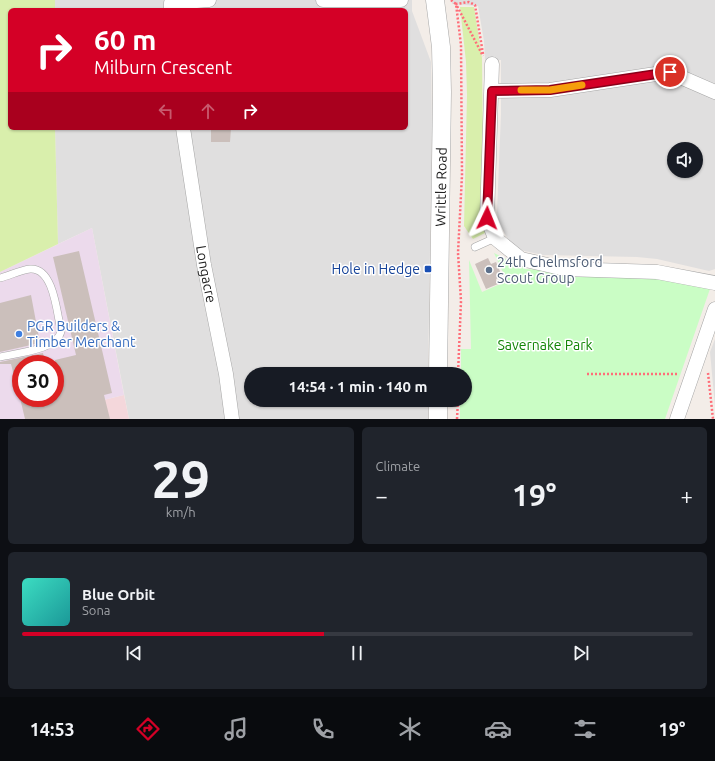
<!DOCTYPE html>
<html lang="en">
<head>
<meta charset="utf-8">
<style>
  body { margin:0; font-family:Ubuntu,sans-serif; background:#20242c; color:#f1f3f6; height:100vh; display:flex; flex-direction:column; font-size:15px; white-space:nowrap }
  * { box-sizing:border-box; margin:0 }
  p { font-size:13px; color:#9ea1a6 }
  .icon { flex:none; width:22px; height:22px; fill:none; stroke:currentColor; stroke-width:2; stroke-linecap:round; stroke-linejoin:round }
  .map { position:relative; height:419px; overflow:hidden }
  .panel { display:flex; flex-direction:column; gap:8px; padding:8px; background:#0d0f14; flex:1 }
  .panel>* { flex:none }
  .guide { position:absolute; left:8px; top:8px; width:400px; height:122px; border-radius:6px; box-shadow:0 1px 3px #0004; background:#d40026; color:#fff; overflow:hidden }
  .tools { position:absolute; left:667px; top:142px; display:grid; gap:8px }
  .tools a { display:grid; place-items:center; width:36px; height:36px; border-radius:50%; background:#171b24; box-shadow:0 1px 3px #0004; font-size:20px }
  .speed { position:absolute; left:12px; top:355px; display:flex; gap:8px; font-size:20px; font-weight:700; text-align:center }
  .speed>* { display:grid; place-content:center; width:52px; height:52px; border-radius:50%; background:#171b24; box-shadow:0 1px 3px #0004; line-height:1 }
  .speed .limit { border:6px solid #d22; background:#fff; color:#111 }
  .pin { position:absolute; display:grid; place-items:center; width:34px; height:34px; color:#fff; margin:-17px; border:2px solid #fff; border-radius:50%; box-shadow:0 1px 4px #0007 }
  .me { position:absolute; width:44px; margin:-22px; rotate:2deg; stroke-linejoin:round; filter:drop-shadow(0 0 3px #0008) }
  .turn { display:flex; align-items:center; gap:14px; height:84px; padding:0 20px; font-size:18px }
  .turn .icon { width:52px; height:52px; stroke-width:2.5 }
  .turn b { display:block; font-size:28px; line-height:34px }
  .lanes { display:flex; align-items:center; height:38px; padding:0 20px; background:#0003; justify-content:center; gap:20px; direction:ltr }
  .lanes .off { opacity:.35 }
  .big { font-size:30px; font-weight:700; line-height:1.1 }
  .panel .widget { flex:1; display:flex; flex-direction:column; justify-content:center; gap:6px; min-width:0; padding:0 14px; border-radius:6px; background:#20242c }
  .panel .dial { align-items:center; gap:0 }
  .dial b { font-size:52px; line-height:1 }
  .song { display:flex; align-items:center; gap:12px }
  .cover { width:48px; height:48px; border-radius:6px; background:linear-gradient(135deg,hsl(170 70% 55%),hsl(180 70% 35%)) }
  .played { height:4px; border-radius:2px; background:linear-gradient(90deg,#d40026 45%,#363941 45%) }
  .keys { display:flex; justify-content:space-around; direction:ltr }
  .heat { display:flex; justify-content:space-between; align-items:center; font-size:22px; direction:ltr }
  .panel .tiles { flex:1; display:grid; gap:8px; grid-template-columns:1fr 1fr }
  .widget:last-child { grid-column:span 2 }
  .trip { position:absolute; left:244px; top:367px; width:228px; height:40px; border-radius:20px; background:#171b24; box-shadow:0 1px 3px #0004; font-weight:700; line-height:40px; text-align:center }
  .tab-bar { display:flex; height:64px; justify-content:space-around; align-items:center; background:#090b0e; color:#9ea1a6 }
  .tab-bar .icon { width:28px; height:28px }
  .tab-bar .selected { color:#d40026 }
  .tab-bar b { font-size:18px; color:#f1f3f6 }
  .map>svg:first-child { display:block }
  .residential { fill:#e0dfdf; fill-rule:evenodd }
  .commercial { fill:#f4d7db }
  .industrial { fill:#ecdaec; fill-rule:evenodd }
  .grass { fill:#d9efac }
  .park { fill:#cafdc5 }
  .building { fill:#cbbfbb }
  .lines { fill:none; stroke-linecap:round; stroke-linejoin:round }
  .service-casing { stroke:#a6a6a6; stroke-width:8 }
  .minor-casing { stroke:#a6a6a6; stroke-width:15 }
  .tertiary-casing { stroke:#a6a6a6; stroke-width:19 }
  .path { stroke:#ff6d78; stroke-width:2.5; stroke-dasharray:2 2; stroke-linecap:butt }
  .service { stroke:#fff; stroke-width:7 }
  .minor { stroke:#fff; stroke-width:14 }
  .tertiary { stroke:#fff; stroke-width:18 }
  .route-casing { stroke:#8a0019; stroke-width:10 }
  .route { stroke:#d40026; stroke-width:7 }
  .slow { stroke:#f59e0b; stroke-width:7 }
  .transit-dot { fill:#1a4fb4; stroke:#fff; stroke-width:1.5 }
  .service-dot { fill:#5c6f8a; stroke:#fff; stroke-width:1.5 }
  .shop-dot { fill:#3f7fe0; stroke:#fff; stroke-width:1.5 }
  .labels { text-anchor:middle; stroke-width:3; stroke-linejoin:round; paint-order:stroke }
  .street-label { font-size:14px; fill:#222; stroke:#fff }
  .service-label { font-size:14px; fill:#4e5e75; stroke:#fff; text-anchor:start }
  .transit-label { font-size:14px; fill:#164399; stroke:#fff; text-anchor:end }
  .shop-label { font-size:14px; fill:#366cbe; stroke:#fff; text-anchor:start }
  .park-label { font-size:14px; fill:#118505; stroke:#fff }
</style>
</head>
<body>
<div class="map">
<svg width="715" height="419" viewBox="0 0 715 419">
  <rect width="100%" height="100%" fill="#f3ede8"/>
  <path class="residential" d="M55 0H412V11L431 62 432 126 428 374H251V400H428V419H129L92 228 58 244 55 128H406V10H55Z
    M452 0H715V269L709 271 657 259 637 257 543 255 520 250 510 243 499 223 497 212 501 114V60H485L484 41 478 6 452 4ZM674 149H696V171H674Z
    M715 339V406L710 352Z"/>
  <path class="commercial" d="M124 395 129 419H25Z"/>
  <path class="industrial" d="M92 228 124 395 25 419H0V272ZM21 364H55V398H21Z"/>
  <path class="grass" d="M0 0H55V10H10V128H55L58 244 0 272Z
    M460 7H474L482 58 483 147 481 217 485 233 473 239 464 226 467 95 466 62Z"/>
  <path class="park" d="M494 253 526 269 659 277 711 286 665 419H460V400H465V374H461V349H471L469 260 482 292 507 281Z"/>
  <path class="building" d="M211 128H231L230 142H211Z
    M79 251 112 393 104 395 110 419H25L20 398H55V360L76 355 53 257Z
    M488 258 491 264 496 262 502 276 496 279 498 284 486 289 475 264Z
    M31 295 40 343 0 352V303Z
    M43 353 45 364H21V386L17 387 11 364H0V362Z"/>
  <g class="lines">
    <g class="service-casing">
      <path id="service" d="M475 247 495 238
        M0 278C9 276 20 270 30 269 54 267 57 314 61 331 58 350 17 353 0 357"/>
    </g>
    <g class="minor-casing">
      <g id="minor">
        <path d="M323 0H401"/>
        <path d="M171 10V3L209 0"/>
        <path d="M492 64 487 218 495 238 521 259 565 269 657 272 715 283"/>
        <path d="M492 91 550 90 669 72 715 92"/>
        <path id="s1" d="M183 128 204 265 226 374 232 419"/>
        <path d="M677 419 715 309"/>
      </g>
    </g>
    <g class="tertiary-casing">
      <path id="tertiary" d="M435 0 441 47 442 92 438 374
        M438 419V400"/>
    </g>
    <path class="path" d="M451 0 456 4 461 45 462 175 458 253 461 301 458 374
      M483 54 475 5 469 2 456 4 483 56
      M708 373 713 419
      M587 374H678
      M457 419 458 400"/>
    <use href="#service" class="service"/>
    <use href="#minor" class="minor"/>
    <use href="#tertiary" class="tertiary"/>
  </g>
  <g class="lines">
    <g class="route-casing">
      <path id="route" d="M487 218 492 91 550 90 670 72"/>
    </g>
    <use href="#route" class="route"/>
    <path class="slow" d="M521 90H550L582 85"/>
  </g>
  <rect class="transit-dot" x="424" y="265" width="8" height="8" rx="2"/>
  <circle class="service-dot" cx="489" cy="270" r="4"/>
  <circle class="shop-dot" cx="19" cy="334" r="4"/>
  <g class="labels">
    <g class="street-label">
      <text transform="translate(441 187) rotate(-89)" y="5">Writtle Road</text>
      <text dy="5" stroke="none"><textPath href="#s1" startOffset="148">Longacre</textPath></text>
    </g>
    <g class="service-label">
      <text x="497" y="267">24th Chelmsford<tspan x="497" dy="16">Scout Group</tspan></text>
    </g>
    <g class="transit-label">
      <text x="420" y="274">Hole in Hedge</text>
    </g>
    <g class="shop-label">
      <text x="27" y="331">PGR Builders &amp;<tspan x="27" dy="16">Timber Merchant</tspan></text>
    </g>
    <g class="park-label">
      <text x="545" y="350">Savernake Park</text>
    </g>
  </g>
</svg>
<div class="tools">
<a><svg class="icon" aria-label="sound" viewBox="0 0 24 24"><path d="M4 9h4l5-4v14l-5-4H4zM17 9q2 3 0 6"/></svg></a>
</div>
<div class="speed"><div class="limit">30</div></div>
<div class="pin" style="left:670px;top:72px;background:#d93025"><svg class="icon" aria-label="arrive" viewBox="0 0 24 24"><path d="M6 21V4h12l-3 4 3 4H6"/></svg></div>
<svg class="me" style="left:487px;top:218px" viewBox="-20 -20 40 40"><path d="M0-17L14 15 0 8-14 15z" fill="#d40026" stroke="#fff" stroke-width="4"/></svg>
<div class="trip">14:54 · 1 min · 140 m</div>
<div class="guide">
<div class="turn"><svg class="icon" aria-label="right" viewBox="0 0 24 24"><path d="M7 20v-9h11M14 6l5 5-5 5"/></svg><div><b>60 m</b>Milburn Crescent</div></div>
<div class="lanes"><svg class="icon off" aria-label="left" viewBox="0 0 24 24"><path d="M17 20v-9H6M10 6l-5 5 5 5"/></svg><svg class="icon off" aria-label="ahead" viewBox="0 0 24 24"><path d="M12 20V5M6 11l6-6 6 6"/></svg><svg class="icon" aria-label="right" viewBox="0 0 24 24"><path d="M7 20v-9h11M14 6l5 5-5 5"/></svg></div>
</div>
</div>
<section class="panel">
<div class="tiles">
<div class="widget dial"><b>29</b><p>km/h</p></div>
<div class="widget"><p>Climate</p>
<div class="heat"><a>−</a><b class="big">19°</b><a>+</a></div>
</div>
<div class="widget">
<div class="song"><i class="cover"></i><div><b>Blue Orbit</b><p>Sona</p></div></div>
<div class="played"></div>
<div class="keys"><svg class="icon" aria-label="previous" viewBox="0 0 24 24"><path d="M18 5L8 12l10 7zM5 5v14"/></svg><svg class="icon" aria-label="pause" viewBox="0 0 24 24"><path d="M8 5v14M16 5v14"/></svg><svg class="icon" aria-label="next" viewBox="0 0 24 24"><path d="M6 5l10 7-10 7zM19 5v14"/></svg></div>
</div>
</div>
</section>
<nav class="tab-bar">
<b>14:53</b>
<svg class="icon selected" aria-label="directions" viewBox="0 0 24 24"><path d="M12 3l9 9-9 9-9-9zM9 14v-3h6M13 9l2 2-2 2"/></svg>
<svg class="icon" aria-label="music" viewBox="0 0 24 24"><path d="M9 18V5l10-2v13"/><circle cx="6" cy="18" r="3"/><circle cx="16" cy="16" r="3"/></svg>
<svg class="icon" aria-label="phone" viewBox="0 0 24 24"><path d="M5 4h4l2 5-3 2q2 4 5 5l2-3 5 2v4C11 20 4 13 5 4z"/></svg>
<svg class="icon" aria-label="climate" viewBox="0 0 24 24"><path d="M12 3v18M4 7l16 10M4 17L20 7"/></svg>
<svg class="icon" aria-label="car" viewBox="0 0 24 24"><path d="M5 17H2v-5l4-1 3-4h7l3 4 3 1v5h-3M9 17h6M6 11h13"/><circle cx="7" cy="17" r="2"/><circle cx="17" cy="17" r="2"/></svg>
<svg class="icon" aria-label="filters" viewBox="0 0 24 24"><path d="M4 7h16M4 17h16"/><circle cx="9" cy="7" r="2"/><circle cx="15" cy="17" r="2"/></svg>
<b>19°</b>
</nav>
</body>
</html>
